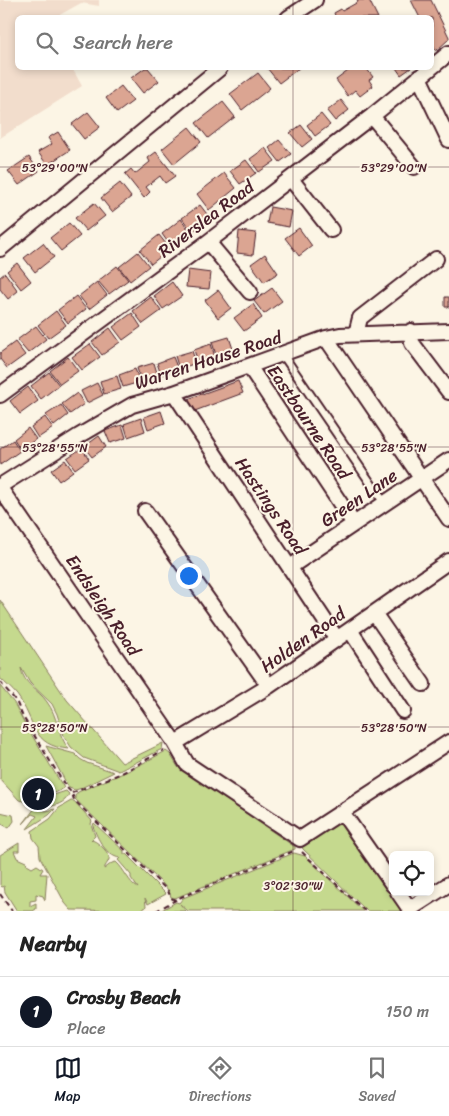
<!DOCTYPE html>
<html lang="en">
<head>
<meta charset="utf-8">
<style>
	body { margin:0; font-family:Sriracha,sans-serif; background:#f2f2f2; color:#222 }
	.controls { position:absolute; right:15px; bottom:15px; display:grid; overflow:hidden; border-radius:8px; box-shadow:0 2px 8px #0003 }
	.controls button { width:45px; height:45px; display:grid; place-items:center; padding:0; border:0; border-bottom:1px solid #e0e0e0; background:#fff; color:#222; font:25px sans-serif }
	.you { position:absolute; left:188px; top:575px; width:18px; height:18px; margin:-12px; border:4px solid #fff; border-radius:50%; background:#1a73e8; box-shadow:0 0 0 8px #1a73e833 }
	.badge { display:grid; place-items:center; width:32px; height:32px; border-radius:50%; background:#111827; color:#fff; font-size:16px; font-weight:700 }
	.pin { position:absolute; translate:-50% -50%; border:2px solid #fff; box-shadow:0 1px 5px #0006 }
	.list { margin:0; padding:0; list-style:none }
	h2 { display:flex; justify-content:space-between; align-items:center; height:65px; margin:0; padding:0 20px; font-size:21px }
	h2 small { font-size:16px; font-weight:400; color:#767676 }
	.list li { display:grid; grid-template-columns:32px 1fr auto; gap:15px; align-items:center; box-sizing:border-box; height:70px; padding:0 20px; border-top:1px solid #e0e0e0 }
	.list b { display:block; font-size:19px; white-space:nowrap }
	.list p { margin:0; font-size:16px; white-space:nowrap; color:#767676 }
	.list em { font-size:16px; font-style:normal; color:#767676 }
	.icon { flex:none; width:28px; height:28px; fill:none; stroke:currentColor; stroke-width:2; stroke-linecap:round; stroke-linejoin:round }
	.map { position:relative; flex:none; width:449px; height:911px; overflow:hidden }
	.search { position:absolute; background:#fff; box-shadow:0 2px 8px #0003; left:15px; right:15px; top:15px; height:55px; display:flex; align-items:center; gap:12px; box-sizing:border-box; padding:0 18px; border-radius:8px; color:#767676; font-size:19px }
	.sheet { height:135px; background:#fff }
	nav { display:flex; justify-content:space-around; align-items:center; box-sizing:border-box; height:70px; border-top:1px solid #e0e0e0; background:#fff; font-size:14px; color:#767676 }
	nav a { display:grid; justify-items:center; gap:2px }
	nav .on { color:#111827 }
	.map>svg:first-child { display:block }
	.built { fill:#f2ddcc }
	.green { fill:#c5d98e; stroke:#887c5c }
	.building { fill:#dba592; stroke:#4a1f2b }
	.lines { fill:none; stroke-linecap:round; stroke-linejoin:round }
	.service-casing { stroke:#4a1f2b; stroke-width:11 }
	.minor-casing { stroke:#4a1f2b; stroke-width:18 }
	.path { stroke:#4a1f2b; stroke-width:2; stroke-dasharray:5 4; stroke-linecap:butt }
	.service { stroke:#fcf5e5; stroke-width:7 }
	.minor { stroke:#fcf5e5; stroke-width:14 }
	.ticks { fill:none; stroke:#4a1f2b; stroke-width:1; stroke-opacity:0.45 }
	.labels { text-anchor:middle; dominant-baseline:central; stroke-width:4; stroke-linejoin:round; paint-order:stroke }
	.street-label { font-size:18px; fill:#4a1f2b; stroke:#fcf5e5 }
	.ticks-label { font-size:12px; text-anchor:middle; fill:#4a1f2b; stroke:#fcf5e5; stroke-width:4; stroke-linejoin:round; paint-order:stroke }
</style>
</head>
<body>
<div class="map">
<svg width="449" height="911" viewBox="0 0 449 911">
	<rect width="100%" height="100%" fill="#fcf5e5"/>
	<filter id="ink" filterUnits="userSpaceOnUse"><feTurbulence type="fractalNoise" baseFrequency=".02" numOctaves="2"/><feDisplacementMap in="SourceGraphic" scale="10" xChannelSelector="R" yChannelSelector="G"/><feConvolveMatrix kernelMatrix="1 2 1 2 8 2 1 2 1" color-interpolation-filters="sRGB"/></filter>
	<g filter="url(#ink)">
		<path class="built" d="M0,0H99V6L81,3L56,17L18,18V68H72L82,86L0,138Z"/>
		<path class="green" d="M0,600L67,700L122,763L163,743L162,749L119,771L84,758L71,747L64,736L57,714L52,704L30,683L21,668C23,684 39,690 47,702C58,716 57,735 69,749C31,746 36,721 17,695C12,689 6,684 0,678Z
			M0,686L14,703L25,724L64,788C54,795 41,796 31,803L19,800L0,779Z
			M46,746L75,754L80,759L87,763L114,772L79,789L75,790L69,788Z
			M166,751L170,754L178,767L295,847V849L175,898L171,897L169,891L163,884L75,799V796L78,792L128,771Z
			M66,791L69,794C65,804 55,805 46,808L37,805L39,801C47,797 57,794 66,791Z
			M71,801H74L92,821L91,824L95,836L91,840C96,840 108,851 109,857C110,861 105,865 104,869L112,863L116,862C125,870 128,882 138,888L131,878V875L118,860L120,858C106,856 97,838 93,826L94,823L124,851V854H126L166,894L148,904L145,898L146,906L142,911L71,910L65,903L40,857L39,846L33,838L32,831L50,819L59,808Z
			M35,808L46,811L55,809L49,815L27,829L37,816L32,814L23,824Z
			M0,812L13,815L14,821L9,828L0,823Z
			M342,820L406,911H367L303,849L302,847L306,844Z
			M19,843V851H14L17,858L26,862L27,865L32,868L37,865L43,869L40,874H47L45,900L43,896L36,894V900L30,901V906L36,903V909L33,911H17L5,892L4,886L2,887L0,885V855Z
			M294,853L305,856L363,911H188L180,904L186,911H160L176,902L179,903L183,898Z"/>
		<path class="building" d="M357,0H369L378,18H336L334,13L341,9L342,11L358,2Z
			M411,0H431L449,37V39L436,51L432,42V18H420Z
			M145,68H148L159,81L143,93L131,78Z
			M267,68H299L279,83Z
			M352,68H366L373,77L369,80L373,86L360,96L355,90L348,96L336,80Z
			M396,68H411L401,75Z
			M258,73L270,88L242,110L230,94Z
			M121,86L133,101L117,113L106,98Z
			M341,100L349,110L335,121L327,111Z
			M223,102L235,117L208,138L196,123Z
			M88,112L100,127L84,139L72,124Z
			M321,114L330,125L315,136L307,125Z
			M301,125L312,139L302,147L290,133Z
			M189,127L201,142L174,164L162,149Z
			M58,132L70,150L47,165L38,152L52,144L48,138Z
			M279,140L291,154L280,162L269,148Z
			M265,148L275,161L259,172L250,159Z
			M156,152L175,176L165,183L160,176L146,187L150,192L144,198L125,174L131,169L135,174L150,162L148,158Z
			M29,157L39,171L19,185L8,171Z
			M246,160L256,173L240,184L230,171Z
			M224,173L236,188L209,210L197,194Z
			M120,183L131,197L112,212L101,198Z
			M94,203L105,216L86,231L75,218Z
			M200,205L210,218L192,232L182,218Z
			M270,207L292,211L289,227L267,223Z
			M181,219L191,233L172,248L162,234Z
			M69,223L80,236L61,251L50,238Z
			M299,228L312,246L299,256L285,238Z
			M239,231L256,233L253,255L237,253Z
			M159,235L170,249L151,264L140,250Z
			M43,243L54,257L35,272L24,258Z
			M138,252L149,266L130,281L119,267Z
			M265,254L278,273L264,282L251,264Z
			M17,263L31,281L21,289L7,271Z
			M117,266L128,280L109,294L98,281Z
			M188,270L211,273L209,289L186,287Z
			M5,273L18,291L8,299L0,289V277Z
			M97,282L107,295L89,309L79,296Z
			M172,282L182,296L163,309L154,296Z
			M272,288L282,301L264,314L254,301Z
			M218,290L231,308L218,318L205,300Z
			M76,296L86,309L68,323L58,310Z
			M151,297L161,311L143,324L133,311Z
			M445,297H449V307H445Z
			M253,304L262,318L244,331L234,318Z
			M56,311L66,325L48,338L38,325Z
			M132,313L141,327L123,340L113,327Z
			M36,326L46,339L28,353L17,340Z
			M110,328L120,342L102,355L92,342Z
			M229,337L233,349L216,355L212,342Z
			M15,342L25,355L7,368L0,359V353Z
			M90,344L100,357L82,370L72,357Z
			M211,344L215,357L198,362L194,350Z
			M192,351L196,363L179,369L175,356Z
			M68,357L78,371L60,384L50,371Z
			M173,357L178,370L161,375L157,363Z
			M154,363L158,376L141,381L137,368Z
			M135,369L140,382L123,387L119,375Z
			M49,372L59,385L41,399L31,386Z
			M117,376L121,389L104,394L100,381Z
			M238,381L243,393L192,412L188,399Z
			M97,383L103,395L87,403L81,391Z
			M28,387L38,401L20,414L10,401Z
			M77,393L84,404L70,414L62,404Z
			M61,405L68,415L54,426L46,415Z
			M161,411L165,423L148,429L144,417Z
			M45,417L53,428L38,438L31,427Z
			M141,418L145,431L128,437L124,424Z
			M122,425L126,438L110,443L105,431Z
			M28,428L36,439L21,450L14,439Z
			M99,436L106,447L92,457L84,447Z
			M13,440L20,451L0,465V449Z
			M82,448L89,459L75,469L67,458Z
			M65,460L73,471L59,481L51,470Z"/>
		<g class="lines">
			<g class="service-casing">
				<path id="service" d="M283,355L385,504"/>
			</g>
			<g class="minor-casing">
				<path id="minor" d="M288,18L315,0
					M432,67L449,53
					M419,77L449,140
					M372,116L414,167
					M291,179L331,230
					M208,242L250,292
					M0,249L220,68
					M411,331L412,343L449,392
					M356,334L360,318L436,259
					M326,338L449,519
					M249,366L354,524
					M174,393L337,639
					M0,395L208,242L372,116L431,68
					M0,486L79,436L132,405L174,393L326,338L340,335L449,331
					M0,488L175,743L187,764L300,839L449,742
					M145,511L269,686
					M290,567L449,460
					M374,613L423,684
					M350,630L403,711
					M175,743L269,686L449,561
					M342,812L393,885
					M398,892L411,911
					M410,909L449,884"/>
			</g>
			<path class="path" d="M0,682L16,701L23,717L66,787L72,793L74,800L168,891L171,898L175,900
				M72,793L122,773L164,750
				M302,852L365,911
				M0,894L12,911
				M156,911L181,897L294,851"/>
			<use href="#service" class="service"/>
			<use href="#minor" class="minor"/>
		</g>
	</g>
	<path class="ticks" d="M293,0V18M293,68V911M0,167H449M0,447H449M0,727H449"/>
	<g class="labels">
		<g class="street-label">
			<text transform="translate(206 219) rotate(-37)">Riverslea Road</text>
			<text transform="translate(208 360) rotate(-18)">Warren House Road</text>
			<text transform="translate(309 422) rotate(56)">Eastbourne Road</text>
			<text transform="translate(359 498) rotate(-34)">Green Lane</text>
			<text transform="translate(271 506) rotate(56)">Hastings Road</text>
			<text transform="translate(103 605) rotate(56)">Endsleigh Road</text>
			<text transform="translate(303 640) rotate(-35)">Holden Road</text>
		</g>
	</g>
	<g class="ticks-label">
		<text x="55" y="172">53°29'00"N</text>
		<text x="394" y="172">53°29'00"N</text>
		<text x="55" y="452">53°28'55"N</text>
		<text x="394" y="452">53°28'55"N</text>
		<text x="55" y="732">53°28'50"N</text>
		<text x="394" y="732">53°28'50"N</text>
		<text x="293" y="890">3°02'30"W</text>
	</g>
</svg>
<div class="controls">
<button><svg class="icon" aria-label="locate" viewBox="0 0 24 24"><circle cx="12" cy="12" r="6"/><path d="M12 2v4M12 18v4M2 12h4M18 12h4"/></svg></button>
</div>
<div class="you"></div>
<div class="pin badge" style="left:38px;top:794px">1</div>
<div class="search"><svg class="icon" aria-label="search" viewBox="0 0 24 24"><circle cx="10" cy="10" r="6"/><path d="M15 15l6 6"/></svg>Search here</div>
</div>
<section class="sheet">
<h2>Nearby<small></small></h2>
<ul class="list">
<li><span class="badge">1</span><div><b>Crosby Beach</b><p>Place</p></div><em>150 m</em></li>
</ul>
</section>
<nav>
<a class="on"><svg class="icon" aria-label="map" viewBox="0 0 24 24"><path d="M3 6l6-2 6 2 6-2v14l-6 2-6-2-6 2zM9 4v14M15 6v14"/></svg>Map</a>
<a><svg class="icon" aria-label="directions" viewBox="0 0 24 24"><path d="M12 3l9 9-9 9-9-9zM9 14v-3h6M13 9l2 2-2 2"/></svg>Directions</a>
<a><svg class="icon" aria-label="saved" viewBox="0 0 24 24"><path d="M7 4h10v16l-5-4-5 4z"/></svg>Saved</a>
</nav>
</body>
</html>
